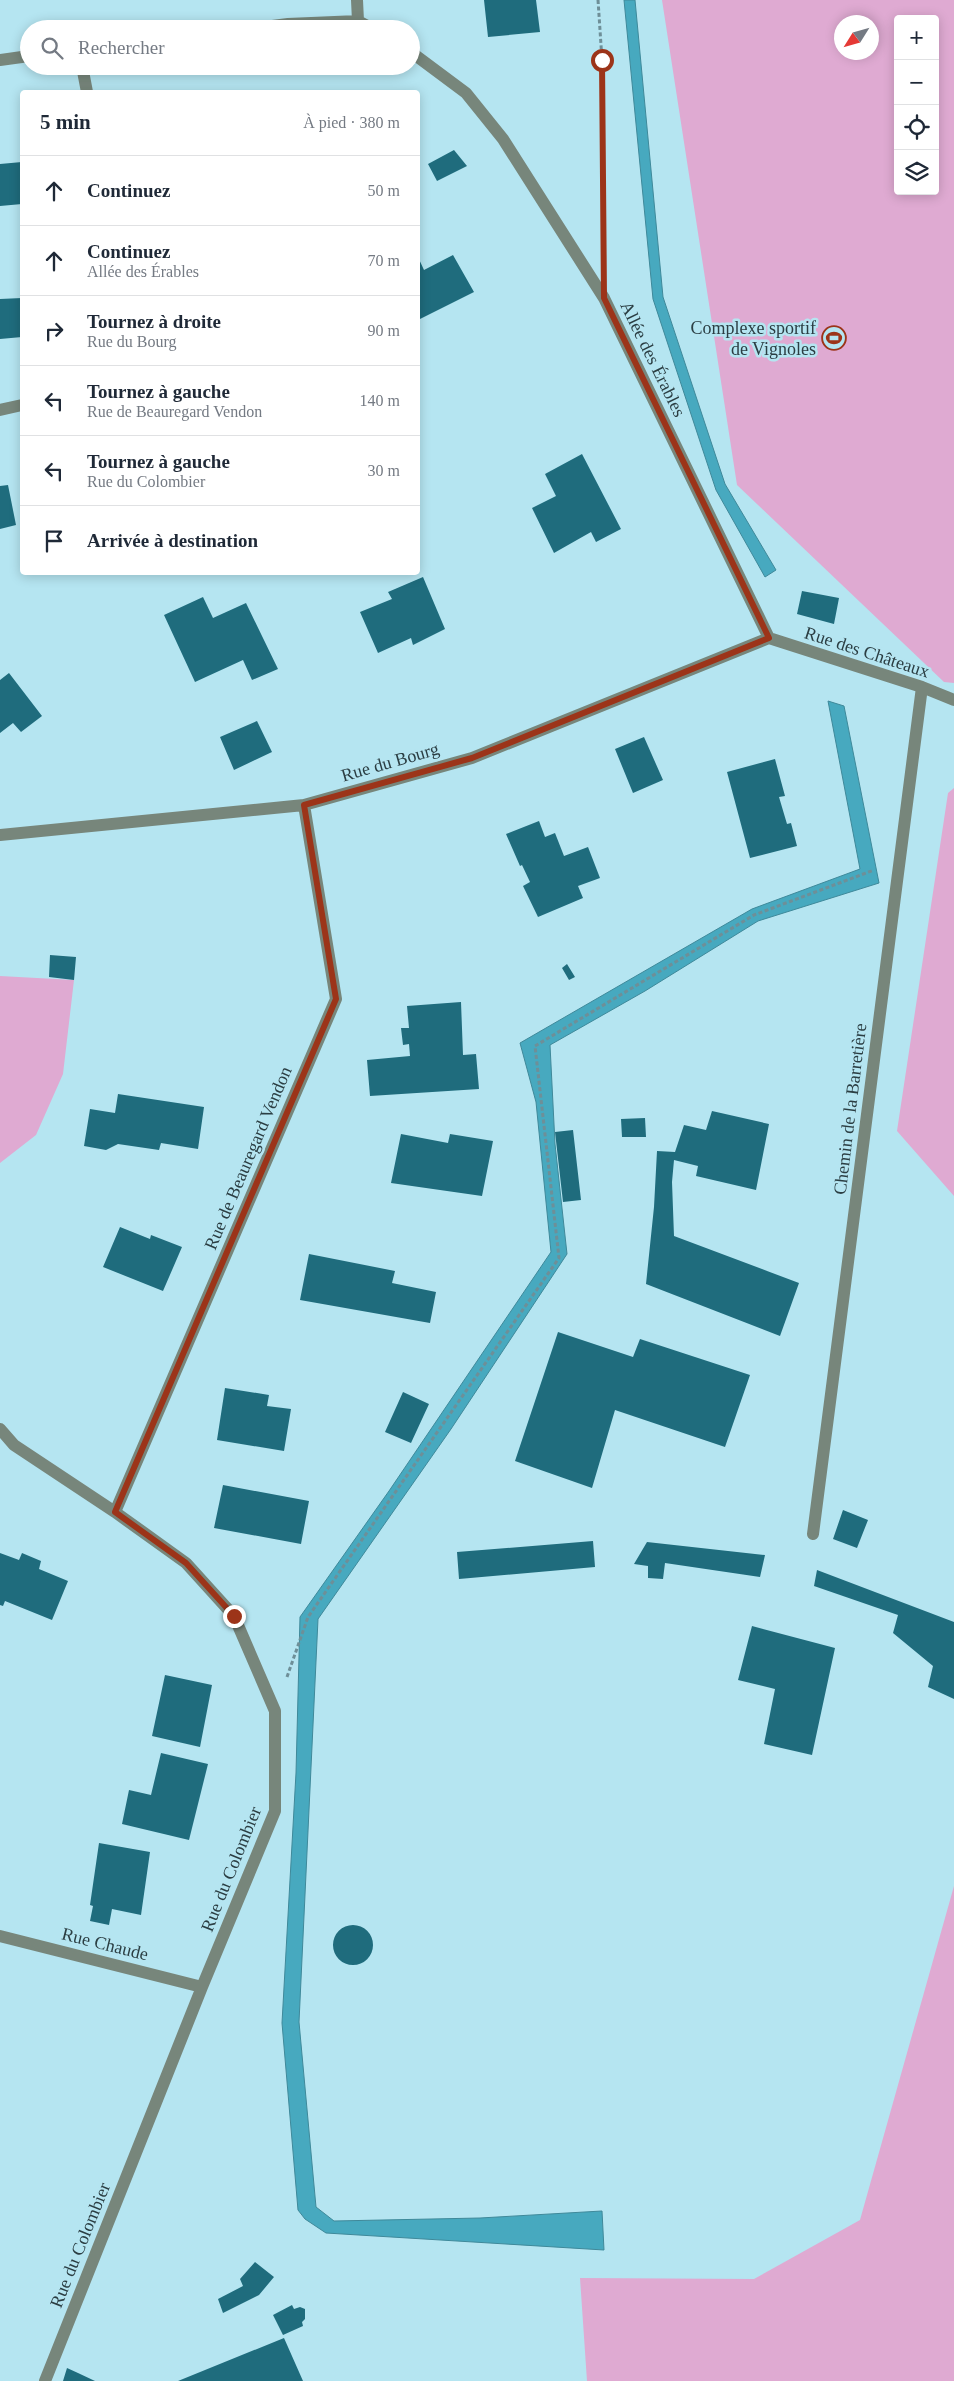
<!DOCTYPE html>
<html lang="fr">
<head>
<meta charset="utf-8">
<style>
	body { margin:0; font-family:"Times New Roman",serif; background:#f6f6f7; color:#1f2937 }
	.controls { position:absolute; right:15px; top:15px; display:grid; overflow:hidden; border-radius:5px; box-shadow:0 2px 12px #0003 }
	.controls button { width:45px; height:45px; display:grid; place-items:center; padding:0; border:0; border-bottom:1px solid #e0e1e3; background:#fff; color:#1f2937; font:25px sans-serif }
	.compass { position:absolute; left:834px; top:15px; width:45px; height:45px; border-radius:50%; background:#fff; box-shadow:0 2px 12px #0003; rotate:233deg }
	.stop { position:absolute; width:15px; height:15px; margin:-11px; border:4px solid #9c3419; border-radius:50%; background:#fff }
	.stop.end { background:#9c3419; border-color:#fff; box-shadow:0 1px 5px #0008 }
	.list { margin:0; padding:0; list-style:none }
	h2 { display:flex; justify-content:space-between; align-items:center; height:65px; margin:0; padding:0 20px; font-size:21px }
	h2 small { font-size:16px; font-weight:400; color:#747a83 }
	.list li { display:grid; grid-template-columns:32px 1fr auto; gap:15px; align-items:center; box-sizing:border-box; height:70px; padding:0 20px; border-top:1px solid #e0e1e3 }
	.list b { display:block; font-size:19px; white-space:nowrap }
	.list p { margin:0; font-size:16px; white-space:nowrap; color:#747a83 }
	.list em { font-size:16px; font-style:normal; color:#747a83 }
	.icon { flex:none; width:28px; height:28px; fill:none; stroke:currentColor; stroke-width:2; stroke-linecap:round; stroke-linejoin:round }
	.map { position:relative; flex:none; width:954px; height:2381px; overflow:hidden }
	.search { position:absolute; background:#fff; box-shadow:0 2px 12px #0003; left:20px; top:20px; width:400px; height:55px; display:flex; align-items:center; gap:12px; box-sizing:border-box; padding:0 18px; border-radius:28px; color:#747a83; font-size:19px }
	.panel { position:absolute; background:#fff; box-shadow:0 2px 12px #0003; left:20px; top:90px; width:400px; height:485px; border-radius:5px }
	.map>svg:first-child { display:block }
	.green { fill:#dfaad2; fill-rule:evenodd }
	.water { fill:#47a9bf; stroke:#3f899a }
	.building { fill:#1f6c7d }
	.lines { fill:none; stroke-linecap:round; stroke-linejoin:round }
	.path { stroke:#6e8f98; stroke-width:3; stroke-dasharray:4 2.5; stroke-linecap:butt }
	.minor { stroke:#77867b; stroke-width:12 }
	.route { stroke:#9c3419; stroke-width:6 }
	.labels { text-anchor:middle; dominant-baseline:central; stroke-width:5; stroke-linejoin:round; paint-order:stroke }
	.poi-label { font-size:18px; fill:#2b3e43; stroke:#b5e5f1; text-anchor:end }
	.street-label { font-size:18px; fill:#2b3e43; stroke:#b5e5f1 }
</style>
</head>
<body>
<div class="map">
<svg width="954" height="2381" viewBox="0 0 954 2381">
	<rect width="100%" height="100%" fill="#b5e5f1"/>
	<path class="green" d="M662,0H954V683L944,682L737,485ZM898,19H935V191H898ZM872,22V52H842V22Z
		M954,788V1196L897,1131L948,793Z
		M0,976L74,980L63,1074L36,1135L0,1163Z
		M954,1886V2381H587L580,2278L754,2279L860,2220Z"/>
	<path class="water" d="M624,0H635L663,297L725,484L776,570L765,577L716,490L653,299Z
		M828,701L844,706L879,883L758,921L645,991L550,1045L555,1144L567,1254L451,1429L318,1619L299,2022L316,2207L334,2221L480,2218L602,2211L604,2250L326,2233L305,2219L298,2210L282,2023L296,1773L300,1617L389,1491L551,1252L536,1102L520,1043L752,909L860,869Z"/>
	<path class="building" d="M484,0H536L540,32L488,37Z
		M454,150L467,166L437,181L428,164Z
		M22,162V204L0,206V164Z
		M453,255L474,292L418,320V257L424,270Z
		M22,298V337L0,339V299Z
		M582,454L621,529L596,542L591,532L554,553L532,508L556,496L545,474Z
		M8,485L16,525L0,529V486Z
		M423,577L445,629L413,645L411,638L378,653L360,612L392,599L388,592Z
		M802,591L839,598L834,624L797,614Z
		M203,597L213,618L246,603L278,669L252,680L243,660L195,682L164,615Z
		M9,673L42,716L21,732L13,723L0,733V680Z
		M257,721L272,752L234,770L220,737Z
		M644,737L663,780L633,793L615,749Z
		M775,759L785,796L779,797L787,824L791,823L797,846L750,858L727,772Z
		M539,821L545,837L555,833L564,856L588,847L600,878L578,886L583,898L538,917L523,886L530,882L522,865L520,866L506,834Z
		M50,955L76,957L74,980L49,977Z
		M567,964L575,977L569,980L562,968Z
		M461,1002L463,1055L476,1054L479,1089L370,1096L367,1060L410,1056L409,1044L403,1045L401,1028H409L407,1006Z
		M118,1094L204,1107L198,1149L161,1143L159,1150L118,1144L106,1150L84,1146L90,1109L115,1113Z
		M712,1111L769,1124L756,1190L696,1176L698,1166L674,1160L672,1182L674,1236L799,1283L780,1336L646,1284L654,1207L657,1151L675,1152L684,1125L706,1130Z
		M645,1118L646,1137H622L621,1119Z
		M573,1130L581,1200L563,1202L555,1132Z
		M401,1134L448,1143L450,1134L493,1141L482,1196L391,1183Z
		M120,1227L150,1239L151,1235L182,1247L163,1291L103,1267Z
		M309,1254L395,1271L392,1283L436,1292L430,1323L300,1300Z
		M558,1332L633,1357L640,1339L750,1375L725,1447L615,1410L592,1488L515,1461Z
		M225,1388L269,1395L267,1406L291,1409L284,1451L217,1440Z
		M403,1392L429,1404L411,1443L385,1432Z
		M223,1485L309,1501L301,1544L214,1528Z
		M843,1510L868,1520L857,1548L833,1539Z
		M593,1541L595,1567L459,1579L457,1552Z
		M647,1542L765,1555L760,1577L665,1563L663,1579L648,1578V1566L634,1564Z
		M0,1553L19,1560L22,1553L41,1561L39,1569L68,1581L52,1620L5,1601L3,1606L0,1605Z
		M817,1570L954,1622V1699L928,1687L933,1666L893,1633L898,1615L814,1586Z
		M752,1626L835,1648L812,1755L764,1744L775,1689L738,1680Z
		M165,1675L212,1685L200,1747L152,1736Z
		M161,1753L208,1764L189,1840L122,1824L129,1790L151,1795Z
		M99,1843L150,1852L141,1915L112,1909L109,1925L90,1921L93,1906L90,1905Z
		M333 1945a20 20 0 1 1 40 0a20 20 0 1 1-40 0Z
		M255,2262L274,2277L259,2295L223,2313L218,2299L243,2286L240,2279Z
		M292,2305L294,2309L300,2307L305,2309V2319L302,2322L303,2326L283,2335L273,2315Z
		M284,2338L303,2381H178Z
		M67,2368L78,2373L95,2381H63Z"/>
	<g class="lines">
		<path class="path" d="M598,0L602,60L604,250
			M287,1677L308,1617L559,1258L535,1046L754,915L874,870"/>
		<path class="minor" d="M357,0L358,21
			M248,29L288,24L358,21L373,29
			M411,52L466,93L503,139L604,298L769,638
			M0,60L29,56
			M82,66L87,92
			M0,410L22,405
			M769,638L922,687L954,700
			M0,835L304,805L472,758L769,638
			M0,1429L14,1445L115,1512L186,1563L234,1616L275,1711V1811L202,1987L45,2381
			M115,1512L336,999L304,805
			M813,1534L922,687
			M0,1936L202,1987"/>
	</g>
	<g class="lines">
		<path class="route" d="M234,1616L186,1563L115,1512L336,999L304,805L472,758L769,638L604,298L602,60"/>
	</g>
	<defs>
		<g id="stadium-ring" transform="scale(1.25)"><circle r="9.5" fill="#b5e5f1" stroke="#9c3419" stroke-width="1.5"/><path d="M0-5a6.5 5 0 1 0 0 10a6.5 5 0 1 0 0-10ZM-3.5-1.8h7v3.6h-7Z" fill="#9c3419"/></g>
	</defs>
	<g fill-rule="evenodd">
		<use href="#stadium-ring" x="834" y="338"/>
	</g>
	<g class="labels">
		<g class="poi-label">
			<text x="816" y="328">Complexe sportif<tspan x="816" dy="21">de Vignoles</tspan></text>
		</g>
		<g class="street-label">
			<text transform="translate(653 359) rotate(64)">Allée des Érables</text>
			<text transform="translate(867 652) rotate(18)">Rue des Châteaux</text>
			<text transform="translate(390 762) rotate(-16)">Rue du Bourg</text>
			<text transform="translate(850 1109) rotate(-83)">Chemin de la Barretière</text>
			<text transform="translate(248 1158) rotate(-67)">Rue de Beauregard Vendon</text>
			<text transform="translate(231 1869) rotate(-68)">Rue du Colombier</text>
			<text transform="translate(105 1944) rotate(14)">Rue Chaude</text>
			<text transform="translate(80 2245) rotate(-68)">Rue du Colombier</text>
		</g>
	</g>
</svg>
<div class="controls">
<button>+</button>
<button>−</button>
<button><svg class="icon" aria-label="locate" viewBox="0 0 24 24"><circle cx="12" cy="12" r="6"/><path d="M12 2v4M12 18v4M2 12h4M18 12h4"/></svg></button>
<button><svg class="icon" aria-label="layers" viewBox="0 0 24 24"><path d="M12 4l9 5-9 5-9-5zM3 14l9 5 9-5"/></svg></button>
</div>
<svg class="compass" viewBox="-18 -18 36 36"><path d="M0-13l5 13h-10z" fill="#e53935"/><path d="M0 13l5-13h-10z" fill="#747a83"/></svg>
<div class="stop" style="left:602px;top:60px"></div>
<div class="stop end" style="left:234px;top:1616px"></div>
<div class="search"><svg class="icon" aria-label="search" viewBox="0 0 24 24"><circle cx="10" cy="10" r="6"/><path d="M15 15l6 6"/></svg>Rechercher</div>
<section class="panel">
<h2>5 min<small>À pied · 380 m</small></h2>
<ul class="list">
<li><svg class="icon" aria-label="ahead" viewBox="0 0 24 24"><path d="M12 20V5M6 11l6-6 6 6"/></svg><div><b>Continuez</b></div><em>50 m</em></li>
<li><svg class="icon" aria-label="ahead" viewBox="0 0 24 24"><path d="M12 20V5M6 11l6-6 6 6"/></svg><div><b>Continuez</b><p>Allée des Érables</p></div><em>70 m</em></li>
<li><svg class="icon" aria-label="right" viewBox="0 0 24 24"><path d="M7 20v-9h11M14 6l5 5-5 5"/></svg><div><b>Tournez à droite</b><p>Rue du Bourg</p></div><em>90 m</em></li>
<li><svg class="icon" aria-label="left" viewBox="0 0 24 24"><path d="M17 20v-9H6M10 6l-5 5 5 5"/></svg><div><b>Tournez à gauche</b><p>Rue de Beauregard Vendon</p></div><em>140 m</em></li>
<li><svg class="icon" aria-label="left" viewBox="0 0 24 24"><path d="M17 20v-9H6M10 6l-5 5 5 5"/></svg><div><b>Tournez à gauche</b><p>Rue du Colombier</p></div><em>30 m</em></li>
<li><svg class="icon" aria-label="arrive" viewBox="0 0 24 24"><path d="M6 21V4h12l-3 4 3 4H6"/></svg><div><b>Arrivée à destination</b></div></li>
</ul>
</section>
</div>
</body>
</html>
